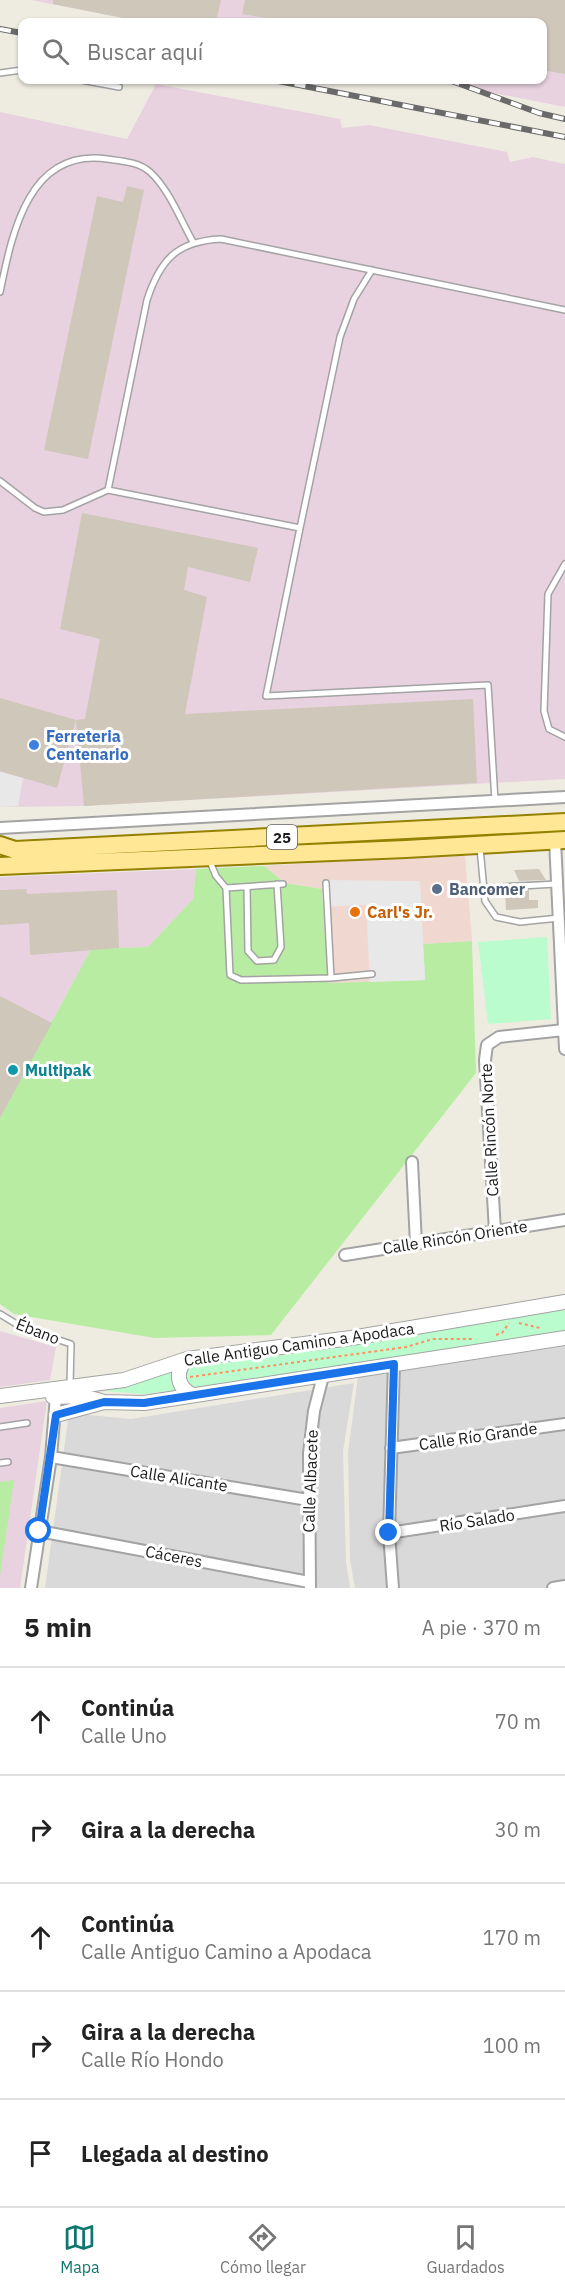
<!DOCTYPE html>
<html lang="es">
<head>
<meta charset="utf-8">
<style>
	body { margin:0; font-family:"IBM Plex Sans",sans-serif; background:#f2f2f2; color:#222 }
	.stop { position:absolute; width:18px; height:18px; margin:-14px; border:4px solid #1a73e8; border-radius:50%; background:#fff }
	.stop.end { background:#1a73e8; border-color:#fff; box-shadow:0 2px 6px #0008 }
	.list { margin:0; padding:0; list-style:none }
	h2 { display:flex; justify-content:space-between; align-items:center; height:78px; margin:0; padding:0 24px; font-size:26px }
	h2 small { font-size:20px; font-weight:400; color:#767676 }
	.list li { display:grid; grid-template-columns:39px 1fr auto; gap:18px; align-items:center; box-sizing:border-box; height:108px; padding:0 24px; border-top:2px solid #e0e0e0 }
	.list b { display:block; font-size:22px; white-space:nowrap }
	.list p { margin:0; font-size:20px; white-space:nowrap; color:#767676 }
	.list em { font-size:20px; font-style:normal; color:#767676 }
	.icon { flex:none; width:33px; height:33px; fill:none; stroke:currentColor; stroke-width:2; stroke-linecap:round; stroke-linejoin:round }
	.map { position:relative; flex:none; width:565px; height:1588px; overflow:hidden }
	.search { position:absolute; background:#fff; box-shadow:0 2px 4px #0004; left:18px; right:18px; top:18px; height:66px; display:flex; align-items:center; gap:15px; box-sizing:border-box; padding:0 21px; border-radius:12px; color:#767676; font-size:22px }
	.sheet { height:618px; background:#fff }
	nav { display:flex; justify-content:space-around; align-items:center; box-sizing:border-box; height:84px; border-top:2px solid #e0e0e0; background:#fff; font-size:16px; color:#767676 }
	nav a { display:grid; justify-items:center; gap:3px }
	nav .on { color:#0f766e }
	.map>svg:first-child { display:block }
	.residential { fill:#dad9d9 }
	.commercial { fill:#f0d7cf }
	.industrial { fill:#e8d2df }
	.grass { fill:#b8eca3 }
	.park { fill:#bafccd }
	.parking { fill:#e8e8e8 }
	.building { fill:#cec7ba }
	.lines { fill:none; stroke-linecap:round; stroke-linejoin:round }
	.service-casing { stroke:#a3a3a3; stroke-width:8 }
	.minor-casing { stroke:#a3a3a3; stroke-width:14 }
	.tertiary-casing { stroke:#a3a3a3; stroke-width:16 }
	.primary-casing { stroke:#948100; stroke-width:20 }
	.path { stroke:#ff9161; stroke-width:2; stroke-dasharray:3 3; stroke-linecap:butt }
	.service { stroke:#fff; stroke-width:5 }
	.minor { stroke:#fff; stroke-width:10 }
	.tertiary { stroke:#fff; stroke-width:14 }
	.primary { stroke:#ffe795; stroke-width:16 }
	.rail-casing { stroke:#6a6a6a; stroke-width:6 }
	.rail { stroke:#fff; stroke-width:4; stroke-dasharray:11; stroke-linecap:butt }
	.route { stroke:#1a73e8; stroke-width:8 }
	.shop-dot { fill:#3f7fe0; stroke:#fff; stroke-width:2 }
	.service-dot { fill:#5c6f8a; stroke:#fff; stroke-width:2 }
	.food-dot { fill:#e8710a; stroke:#fff; stroke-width:2 }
	.culture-dot { fill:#0f9aa8; stroke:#fff; stroke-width:2 }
	.labels { text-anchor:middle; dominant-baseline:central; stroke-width:6; stroke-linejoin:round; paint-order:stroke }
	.shield { fill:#fff; stroke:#606060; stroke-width:1.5 }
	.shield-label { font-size:15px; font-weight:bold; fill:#1c1c1c }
	.shop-label { font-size:16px; font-weight:bold; fill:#366cbe; stroke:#fff; text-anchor:start }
	.service-label { font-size:16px; font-weight:bold; fill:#4e5e75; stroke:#fff; text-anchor:start }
	.food-label { font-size:16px; font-weight:bold; fill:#c56008; stroke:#fff; text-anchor:start }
	.culture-label { font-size:16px; font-weight:bold; fill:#0d838f; stroke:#fff; text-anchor:start }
	.street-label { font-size:16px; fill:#1c1c1c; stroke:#fff }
</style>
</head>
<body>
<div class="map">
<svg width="565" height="1588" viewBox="0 0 565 1588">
	<rect width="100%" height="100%" fill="#eeece1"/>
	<path class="residential" d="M565,1346V1588H355L350,1560L348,1452L358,1377Z
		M354,1383L343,1451L346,1561L350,1588H45L69,1413L131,1419Z"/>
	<path class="commercial" d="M465,854L472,941L423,944L425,980L328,983L322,889L285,883L264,866Z"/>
	<path class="industrial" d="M31,0H565V107L427,80H542V22H143Z
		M156,84L340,119L342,128L369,125L507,152L510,162L533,157L565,164V779L84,806L0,807V112L127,139Z
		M196,869L193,899L148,947L91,949L0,1118V877Z
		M0,1331L56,1347L50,1380L0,1387Z
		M47,1401L20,1588H0V1408Z"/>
	<path class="grass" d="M264,866L285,883L322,889L328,983L425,980L423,944L472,941L476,1073L271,1335L154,1338L14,1314L0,1304V1118L91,949L148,947L193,899L196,869Z
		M14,1480L0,1576V1482Z"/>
	<path class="park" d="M547,937L551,1019L488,1024L478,942Z
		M565,1310V1333L171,1391L143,1394L105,1391L127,1386L174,1367Z"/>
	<path class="parking" d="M0,772L23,778L18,806L0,807Z
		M322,880L420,881L425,980L370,982L366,905L323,907Z"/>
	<path class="building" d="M53,0H221L216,22H143L53,4Z
		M245,0H565V74L543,70V22H291L242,14Z
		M127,186L144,190L88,459L44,450L97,196L123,202Z
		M82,513L258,548L250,582L188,567L184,590L207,597L185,714L473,699L477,783L84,806L76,720L85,719L100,639L60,629Z
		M0,698L76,720L57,788L0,771Z
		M539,869L546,880L519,881L514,870Z
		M26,889L27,894L117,890L119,948L30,955L29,923L0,925V890Z
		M529,890V900H538V908L506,910L505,892Z
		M0,996L52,1023L0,1118Z"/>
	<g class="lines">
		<g class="service-casing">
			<path id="service" d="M0,73L22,70
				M81,80L119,87
				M0,292C12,234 28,148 107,159C122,161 139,162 150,172C169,189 181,221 193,242
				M0,481L35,508L44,512L63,510L108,490L300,528L266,696L488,685L495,801
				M108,490L147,300C160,260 177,241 221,239L565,310
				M300,528L340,337L354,299L372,270
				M565,564L548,594L544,711L549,729L565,737
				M480,848L485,901L496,917L520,922L559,918
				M209,859L216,876L226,888L230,975L241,980L331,978
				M326,883L331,978L372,974
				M247,887L248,951L257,961L274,960L281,947L277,884
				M226,888L283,884
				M483,888L556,884
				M0,1314L23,1328L71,1344L70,1385
				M0,1427L27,1423
				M0,1463L8,1462"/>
		</g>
		<g class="minor-casing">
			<path id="minor" d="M0,828L565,797
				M555,840L565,1049
				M412,1162L416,1244
				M495,1231L485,1060L487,1045L499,1037L564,1030
				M345,1255L565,1220
				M391,1448L565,1424
				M51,1457L308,1500
				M39,1531L309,1582
				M389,1533L565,1506
				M310,1587L309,1453L314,1411L323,1376
				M31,1588L51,1457L56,1396
				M393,1588L389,1533L394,1364
				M553,1588L565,1586"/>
		</g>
		<g class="tertiary-casing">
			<path id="tertiary" d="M187,1359C174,1371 177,1388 193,1395
				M0,1396L124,1380L187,1359L351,1338L565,1302
				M53,1397L83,1396L104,1402L144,1403L565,1338
				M56,1415L104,1402"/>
		</g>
		<g class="primary-casing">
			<path id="primary" d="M0,845L15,850L565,822
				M0,866L406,849L565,840"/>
		</g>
		<path class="path" d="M519,1323L540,1328
			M496,1335L502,1333L509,1323
			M190,1377L406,1347L433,1339H472"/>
		<use href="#service" class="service"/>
		<use href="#minor" class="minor"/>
		<use href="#tertiary" class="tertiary"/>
		<use href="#primary" class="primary"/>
		<g class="rail-casing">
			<path id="rail" d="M0,29L22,33
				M273,80L565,137
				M449,80L539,113L565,119"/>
		</g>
		<use href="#rail" class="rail"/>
	</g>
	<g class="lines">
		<path class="route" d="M39,1531L56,1415L104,1402L144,1403L394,1364L389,1533"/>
	</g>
	<circle class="shop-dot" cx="34" cy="745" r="6"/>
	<circle class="service-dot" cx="437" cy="889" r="6"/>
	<circle class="food-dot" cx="355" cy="912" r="6"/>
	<circle class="culture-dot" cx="13" cy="1070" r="6"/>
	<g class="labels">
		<rect class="shield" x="267" y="825" width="30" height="24" rx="4.5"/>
		<g class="shield-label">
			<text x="282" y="837">25</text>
		</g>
		<g class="shop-label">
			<text x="46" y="736">Ferreteria<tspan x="46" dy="18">Centenario</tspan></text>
		</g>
		<g class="service-label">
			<text x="449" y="889">Bancomer</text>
		</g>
		<g class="food-label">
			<text x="367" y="912">Carl's Jr.</text>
		</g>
		<g class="culture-label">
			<text x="25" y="1070">Multipak</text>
		</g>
		<g class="street-label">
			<text transform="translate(489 1130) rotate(-93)">Calle Rincón Norte</text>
			<text transform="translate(455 1237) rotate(-9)">Calle Rincón Oriente</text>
			<text transform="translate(38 1331) rotate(21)">Ébano</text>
			<text transform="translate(299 1344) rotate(-8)">Calle Antiguo Camino a Apodaca</text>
			<text transform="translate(478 1436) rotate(-8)">Calle Río Grande</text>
			<text transform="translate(179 1478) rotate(9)">Calle Alicante</text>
			<text transform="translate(310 1481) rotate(-88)">Calle Albacete</text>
			<text transform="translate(477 1520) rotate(-9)">Río Salado</text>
			<text transform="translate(174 1556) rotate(11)">Cáceres</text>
		</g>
	</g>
</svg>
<div class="stop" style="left:39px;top:1531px"></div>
<div class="stop end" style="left:389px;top:1533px"></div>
<div class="search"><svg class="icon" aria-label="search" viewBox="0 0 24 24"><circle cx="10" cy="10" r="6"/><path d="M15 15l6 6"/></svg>Buscar aquí</div>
</div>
<section class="sheet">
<h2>5 min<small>A pie · 370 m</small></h2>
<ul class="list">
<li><svg class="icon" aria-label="ahead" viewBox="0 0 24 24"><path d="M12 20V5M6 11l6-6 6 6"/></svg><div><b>Continúa</b><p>Calle Uno</p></div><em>70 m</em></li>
<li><svg class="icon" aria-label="right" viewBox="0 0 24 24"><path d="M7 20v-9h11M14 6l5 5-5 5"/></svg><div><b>Gira a la derecha</b></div><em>30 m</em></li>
<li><svg class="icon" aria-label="ahead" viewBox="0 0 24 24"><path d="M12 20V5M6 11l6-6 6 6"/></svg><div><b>Continúa</b><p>Calle Antiguo Camino a Apodaca</p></div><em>170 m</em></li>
<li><svg class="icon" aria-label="right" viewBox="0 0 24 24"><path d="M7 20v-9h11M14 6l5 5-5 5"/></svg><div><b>Gira a la derecha</b><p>Calle Río Hondo</p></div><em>100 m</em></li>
<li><svg class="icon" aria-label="arrive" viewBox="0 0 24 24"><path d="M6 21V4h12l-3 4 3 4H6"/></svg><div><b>Llegada al destino</b></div></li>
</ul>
</section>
<nav>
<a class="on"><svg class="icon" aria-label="map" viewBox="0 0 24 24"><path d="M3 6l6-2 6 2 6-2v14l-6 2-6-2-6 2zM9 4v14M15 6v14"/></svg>Mapa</a>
<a><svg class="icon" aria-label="directions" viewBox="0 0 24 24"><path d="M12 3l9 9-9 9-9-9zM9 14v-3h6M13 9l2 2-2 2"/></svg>Cómo llegar</a>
<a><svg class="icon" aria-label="saved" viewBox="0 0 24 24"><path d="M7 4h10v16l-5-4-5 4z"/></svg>Guardados</a>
</nav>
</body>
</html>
